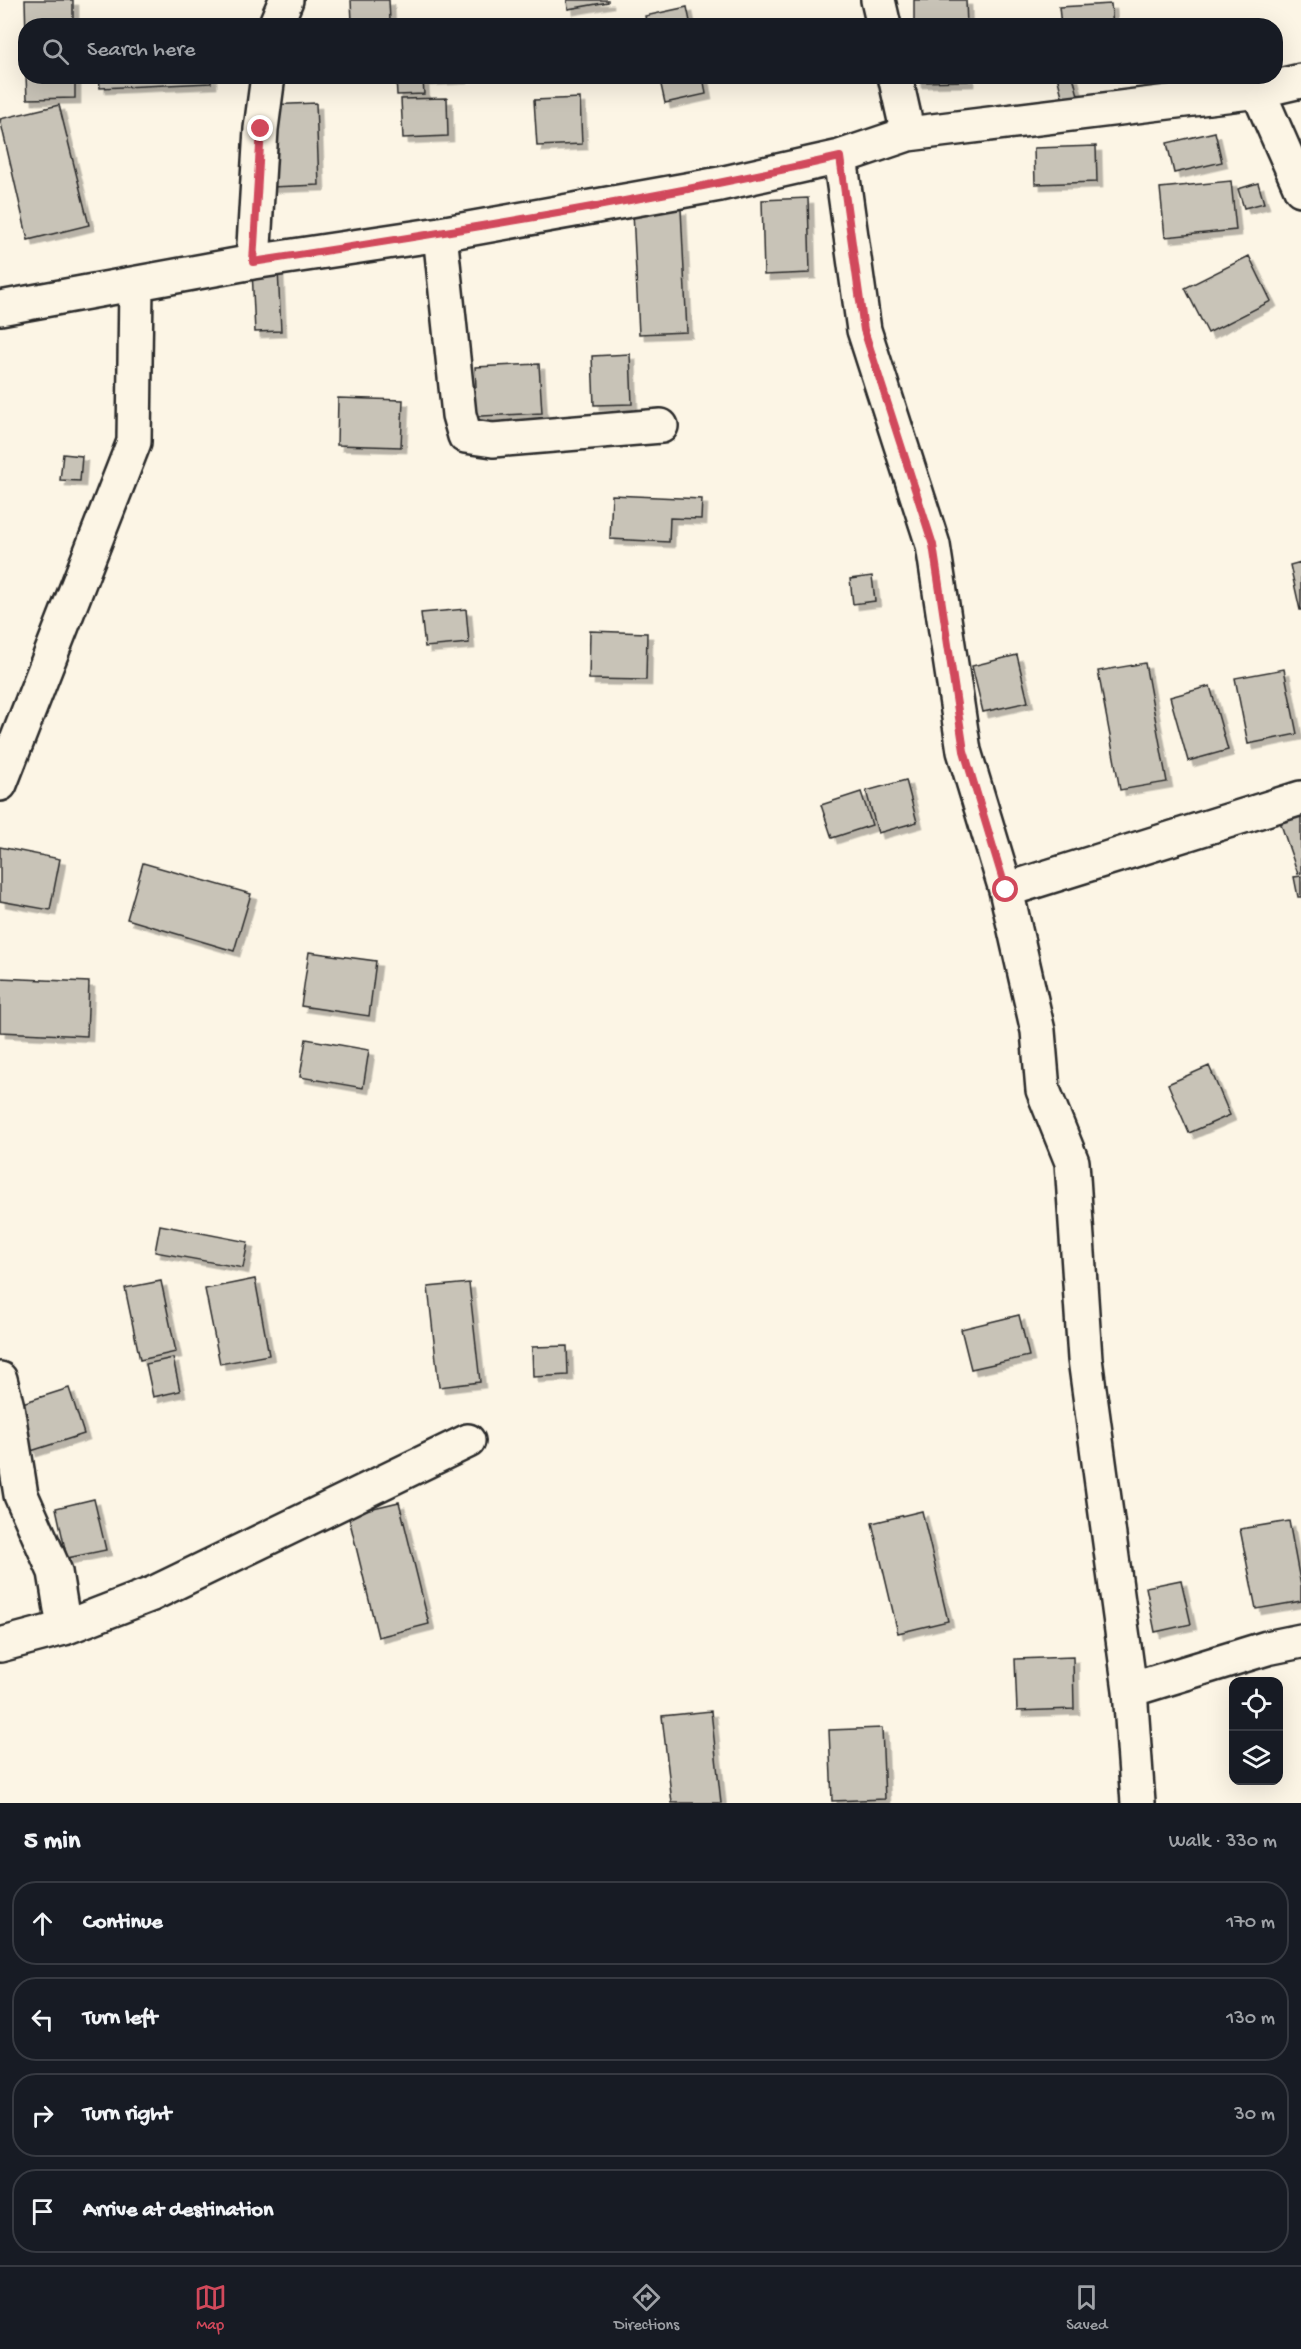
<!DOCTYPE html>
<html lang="en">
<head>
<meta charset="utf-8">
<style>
	body { margin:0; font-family:"Gochi Hand",sans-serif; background:#242831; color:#f1f3f6 }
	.controls { position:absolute; right:18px; bottom:18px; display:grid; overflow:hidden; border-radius:12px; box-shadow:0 6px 24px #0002 }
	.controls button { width:54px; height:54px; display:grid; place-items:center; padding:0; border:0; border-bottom:2px solid #363941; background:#171b24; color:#f1f3f6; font:30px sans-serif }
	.stop { position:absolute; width:18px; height:18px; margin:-14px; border:4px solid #d1495b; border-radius:50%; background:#fff }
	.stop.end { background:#d1495b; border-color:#fff; box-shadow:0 2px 6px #0008 }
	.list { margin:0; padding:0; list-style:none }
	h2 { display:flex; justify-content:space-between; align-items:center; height:78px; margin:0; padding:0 24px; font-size:26px }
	h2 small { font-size:20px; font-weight:400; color:#9ea1a6 }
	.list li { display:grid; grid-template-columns:39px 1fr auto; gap:18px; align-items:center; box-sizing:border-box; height:84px; margin:0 12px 12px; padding:0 12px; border:2px solid #363941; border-radius:24px }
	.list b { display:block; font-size:22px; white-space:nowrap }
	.list em { font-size:20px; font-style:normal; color:#9ea1a6 }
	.icon { flex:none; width:33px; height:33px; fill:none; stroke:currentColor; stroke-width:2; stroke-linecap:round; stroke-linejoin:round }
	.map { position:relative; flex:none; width:1301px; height:1803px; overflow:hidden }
	.search { position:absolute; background:#171b24; box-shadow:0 6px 24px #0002; left:18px; right:18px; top:18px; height:66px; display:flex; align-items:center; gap:15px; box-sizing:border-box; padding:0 21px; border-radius:24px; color:#9ea1a6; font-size:22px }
	.sheet { height:462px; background:#171b24 }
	nav { display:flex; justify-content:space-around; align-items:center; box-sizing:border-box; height:84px; border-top:2px solid #363941; background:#171b24; font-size:16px; color:#9ea1a6 }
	nav a { display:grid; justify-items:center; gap:3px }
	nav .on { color:#d1495b }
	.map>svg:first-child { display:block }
	.building { fill:#c8c3b7; stroke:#2b2b2b; stroke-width:1.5; filter:url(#shadow) }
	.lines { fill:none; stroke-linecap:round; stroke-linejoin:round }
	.minor-casing { stroke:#2b2b2b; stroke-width:38 }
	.minor { stroke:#fcf5e5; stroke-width:33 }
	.route { stroke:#d1495b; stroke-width:8 }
</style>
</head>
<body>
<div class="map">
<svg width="1301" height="1803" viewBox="0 0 1301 1803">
	<defs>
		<filter id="shadow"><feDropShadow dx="5.5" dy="5.5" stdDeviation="0" flood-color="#0004"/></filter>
	</defs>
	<rect width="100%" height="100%" fill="#fcf5e5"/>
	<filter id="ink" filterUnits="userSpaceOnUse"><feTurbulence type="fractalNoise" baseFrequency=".0167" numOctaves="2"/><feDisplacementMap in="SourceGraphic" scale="12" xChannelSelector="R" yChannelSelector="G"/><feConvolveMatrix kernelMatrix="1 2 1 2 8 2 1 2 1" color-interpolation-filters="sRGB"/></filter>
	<g filter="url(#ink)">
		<path class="building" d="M25,0H73V26H26V37Z
			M351,0H389L390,21L352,22Z
			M567,0H608V2L568,9Z
			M914,0H966L967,26H914Z
			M1111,4L1113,26H1061L1059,7Z
			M687,7L691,26H647L645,16Z
			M26,76H75V98L27,99Z
			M99,76H211V83L100,88Z
			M396,76H461V78L423,80L424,94L397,95Z
			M659,76H703L706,94L665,103Z
			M916,76H968V81L916,82Z
			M1057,76H1073L1080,103L1065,108Z
			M447,98L448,136L403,138L401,99Z
			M580,98L582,144L537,146L534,100Z
			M316,103L319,185L271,187L267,105Z
			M59,105L89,225L28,240L0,119Z
			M1215,132L1222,162L1174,173L1167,143Z
			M1096,146L1097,182L1035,184L1034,148Z
			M1231,181L1236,230L1165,237L1160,188Z
			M1258,183L1264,203L1244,208L1238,189Z
			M808,198L810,273L764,275L762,200Z
			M681,209L687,332L639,334L633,212Z
			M1249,256L1271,301L1208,333L1185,288Z
			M278,269L281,331L255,332L252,270Z
			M630,354L632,404L594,405L592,356Z
			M539,364L542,413L462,417L461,387H476L475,367Z
			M338,398L403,400L401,447L337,445Z
			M63,454L82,456L80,481L60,480Z
			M612,495L702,499L701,519L670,518L669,542L610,539Z
			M1301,562V610H1300L1290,565Z
			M872,576L875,601L853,604L850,579Z
			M466,609L469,643L425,647L421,613Z
			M590,631L647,633L646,680L589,679Z
			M1017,655L1028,702L983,712L972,666Z
			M1145,663L1167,782L1120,790L1098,671Z
			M1284,669L1297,734L1248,744L1235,678Z
			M1210,686L1228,750L1188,761L1170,697Z
			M906,780L917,822L878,833L866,791Z
			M861,792L872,825L832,838L821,805Z
			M1301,801V873L1298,874L1276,810Z
			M0,847L60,859L50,910L0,901Z
			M143,863L251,894L234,951L127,919Z
			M1301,876V897H1298L1294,877Z
			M309,952L376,961L369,1016L301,1006Z
			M0,978L89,982L87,1036L0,1032Z
			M306,1039L369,1050L363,1088L300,1077Z
			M1209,1066L1230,1115L1189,1133L1168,1084Z
			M160,1225L248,1242L243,1268L155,1252Z
			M255,1279L269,1355L220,1364L205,1289Z
			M161,1281L176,1352L140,1360L125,1288Z
			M469,1283L480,1382L439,1387L428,1287Z
			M1019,1315L1029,1356L971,1369L961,1329Z
			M567,1346L568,1375L533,1377L532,1347Z
			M173,1358L180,1391L153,1397L146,1364Z
			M69,1388L84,1434L31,1451L16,1405Z
			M94,1499L106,1550L67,1558L56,1508Z
			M399,1502L429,1624L378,1637L348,1514Z
			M922,1511L948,1621L898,1633L872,1523Z
			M1289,1521L1301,1586V1601L1256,1609L1240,1529Z
			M1181,1580L1191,1624L1155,1632L1146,1587Z
			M1073,1657L1074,1709L1017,1711L1015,1659Z
			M711,1711L721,1803H672L662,1716Z
			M882,1728L885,1799L832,1801L829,1730Z"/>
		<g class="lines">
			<g class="minor-casing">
				<path id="minor" d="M878,0L884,26
					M275,26L286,0
					M895,76L908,134
					M1258,91L1301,189
					M840,157L864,330L933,545L964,751L1006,890L1038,1031L1043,1090L1072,1162L1085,1359L1130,1690L1138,1803
					M440,234L459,415L465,436L493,440L661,426
					M253,262L261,129L268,76
					M0,308L253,262L440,234L720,184L840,157L908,134L1258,91L1301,81
					M0,784L134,442L136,284
					M1006,890L1301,798
					M0,1379L7,1407L21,1495L55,1572L64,1628
					M0,1645L64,1628L152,1594L468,1441
					M1130,1690L1267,1648L1301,1641"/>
			</g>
			<use href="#minor" class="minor"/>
		</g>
	</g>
	<g class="lines" filter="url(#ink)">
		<path class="route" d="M261,129L253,262C450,232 646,201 840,157L864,330L933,545L964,751L1006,890"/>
	</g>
</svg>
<div class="controls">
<button><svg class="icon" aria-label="locate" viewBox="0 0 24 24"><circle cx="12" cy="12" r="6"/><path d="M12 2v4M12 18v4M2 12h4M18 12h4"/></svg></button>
<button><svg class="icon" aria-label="layers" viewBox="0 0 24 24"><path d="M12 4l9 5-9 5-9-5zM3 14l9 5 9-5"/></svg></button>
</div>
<div class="stop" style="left:1006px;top:890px"></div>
<div class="stop end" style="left:261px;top:129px"></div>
<div class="search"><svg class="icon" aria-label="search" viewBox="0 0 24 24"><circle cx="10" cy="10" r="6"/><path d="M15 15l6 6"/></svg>Search here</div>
</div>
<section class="sheet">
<h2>5 min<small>Walk · 330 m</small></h2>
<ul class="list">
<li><svg class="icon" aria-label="ahead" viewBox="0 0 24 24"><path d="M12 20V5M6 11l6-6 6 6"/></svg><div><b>Continue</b></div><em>170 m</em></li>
<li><svg class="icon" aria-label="left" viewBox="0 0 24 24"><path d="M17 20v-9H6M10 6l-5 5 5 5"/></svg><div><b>Turn left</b></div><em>130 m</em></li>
<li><svg class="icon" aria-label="right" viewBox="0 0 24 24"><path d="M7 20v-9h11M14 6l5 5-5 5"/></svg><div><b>Turn right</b></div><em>30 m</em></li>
<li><svg class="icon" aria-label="arrive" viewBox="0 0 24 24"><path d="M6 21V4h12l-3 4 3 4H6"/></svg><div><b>Arrive at destination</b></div></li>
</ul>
</section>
<nav>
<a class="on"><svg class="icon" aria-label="map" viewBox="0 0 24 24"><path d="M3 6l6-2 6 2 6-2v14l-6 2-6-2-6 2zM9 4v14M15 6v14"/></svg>Map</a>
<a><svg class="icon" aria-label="directions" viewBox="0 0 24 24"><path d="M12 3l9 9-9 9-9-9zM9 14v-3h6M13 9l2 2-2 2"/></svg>Directions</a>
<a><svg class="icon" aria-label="saved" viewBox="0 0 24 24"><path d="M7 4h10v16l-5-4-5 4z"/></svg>Saved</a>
</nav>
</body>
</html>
